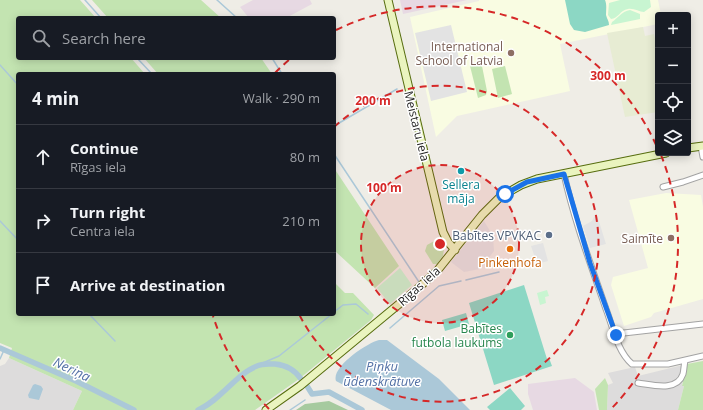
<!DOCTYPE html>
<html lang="en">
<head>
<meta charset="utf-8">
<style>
	body { margin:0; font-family:"Open Sans",sans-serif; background:#20242c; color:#f1f3f6 }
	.controls { position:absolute; right:12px; top:12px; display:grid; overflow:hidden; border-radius:4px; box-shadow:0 2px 10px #0003 }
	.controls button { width:36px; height:36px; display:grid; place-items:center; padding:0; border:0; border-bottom:1px solid #363941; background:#171b24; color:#f1f3f6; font:20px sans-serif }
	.stop { position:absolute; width:12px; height:12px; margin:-9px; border:3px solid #1a73e8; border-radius:50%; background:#fff }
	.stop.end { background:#1a73e8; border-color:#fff; box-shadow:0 1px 4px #0008 }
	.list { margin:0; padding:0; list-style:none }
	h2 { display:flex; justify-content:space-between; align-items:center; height:52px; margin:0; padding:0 16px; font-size:17px }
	h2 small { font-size:13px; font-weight:400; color:#9ea1a6 }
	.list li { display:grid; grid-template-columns:26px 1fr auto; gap:12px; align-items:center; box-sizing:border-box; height:64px; padding:0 16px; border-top:1px solid #363941 }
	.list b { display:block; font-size:15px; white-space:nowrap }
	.list p { margin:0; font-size:13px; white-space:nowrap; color:#9ea1a6 }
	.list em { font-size:13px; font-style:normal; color:#9ea1a6 }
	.icon { flex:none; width:22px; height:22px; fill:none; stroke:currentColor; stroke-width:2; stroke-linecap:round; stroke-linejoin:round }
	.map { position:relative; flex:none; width:703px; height:410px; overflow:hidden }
	.search { position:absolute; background:#171b24; box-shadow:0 2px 10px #0003; left:16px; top:16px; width:320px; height:44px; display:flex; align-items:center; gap:10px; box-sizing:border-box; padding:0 14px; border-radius:4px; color:#9ea1a6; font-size:15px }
	.panel { position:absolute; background:#171b24; box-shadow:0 2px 10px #0003; left:16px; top:72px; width:320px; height:244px; border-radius:4px }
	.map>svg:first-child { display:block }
	.residential { fill:#dddcdc }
	.industrial { fill:#e7d9e3 }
	.education { fill:#f9fce2 }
	.farmland { fill:#e7ecd3 }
	.grass { fill:#c3e4b1 }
	.forest { fill:#a6ca9f }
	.park { fill:#c8f5d1 }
	.pitch { fill:#8cd7c4 }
	.parking { fill:#e3e3e3 }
	.water { fill:#abc8d8 }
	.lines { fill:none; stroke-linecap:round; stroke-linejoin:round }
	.stream { stroke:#abc8d8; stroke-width:1.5 }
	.canal { stroke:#abc8d8; stroke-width:5.5 }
	.street-casing { stroke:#a3a3a3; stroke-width:7 }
	.secondary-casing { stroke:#576d0f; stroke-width:9 }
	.street { stroke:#fff; stroke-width:5 }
	.secondary { stroke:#eaf4bf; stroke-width:7 }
	.route { stroke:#1a73e8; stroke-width:5 }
	.ring { fill:none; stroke:#d62828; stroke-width:2; stroke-dasharray:7 5 }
	.education-dot { fill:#8d6e63; stroke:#fff; stroke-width:1.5 }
	.culture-dot { fill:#0f9aa8; stroke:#fff; stroke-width:1.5 }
	.service-dot { fill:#5c6f8a; stroke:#fff; stroke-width:1.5 }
	.food-dot { fill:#e8710a; stroke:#fff; stroke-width:1.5 }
	.leisure-dot { fill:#2e9e5b; stroke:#fff; stroke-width:1.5 }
	.labels { text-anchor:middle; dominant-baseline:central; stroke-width:3; stroke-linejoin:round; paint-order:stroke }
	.education-label { font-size:12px; fill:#785e54; stroke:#fff; text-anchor:end }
	.street-label { font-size:12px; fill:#1f1f1f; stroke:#fff }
	.culture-label { font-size:12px; fill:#0d838f; stroke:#fff }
	.service-label { font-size:12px; fill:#4e5e75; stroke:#fff; text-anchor:end }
	.food-label { font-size:12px; fill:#c56008; stroke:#fff }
	.leisure-label { font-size:12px; fill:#27864d; stroke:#fff; text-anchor:end }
	.water-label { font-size:13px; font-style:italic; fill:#5472a6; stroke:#fff }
	.centre { fill:#d62828; stroke:#fff; stroke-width:2 }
	.ring-label { font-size:12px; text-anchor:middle; font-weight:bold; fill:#d62828; stroke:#fff; stroke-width:3; stroke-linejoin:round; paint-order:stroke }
</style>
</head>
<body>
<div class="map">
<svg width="703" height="410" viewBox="0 0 703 410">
	<rect width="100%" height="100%" fill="#efede6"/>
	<path class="residential" d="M9,358L82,391L73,410H0V366L5,364Z
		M687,364L682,385L684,386L678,410H607L608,385L613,383L608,373L635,367L638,376Z"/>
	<path class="industrial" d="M253,0H310L312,4L286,18H249L240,7Z
		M400,0H467L403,14Z
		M575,378L594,392L597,410H533L528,394V384Z"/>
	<path class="education" d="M479,0H658L661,15H658V24L560,44L570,91L457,116L436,137L410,17L479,1Z
		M666,193L701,195L703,207V299L654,313L651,317L624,326L611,285L613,277L648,268L629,200Z"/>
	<path class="farmland" d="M643,27L645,36L654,34L658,51V112L625,117L607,33Z"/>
	<path class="grass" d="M0,0H80L96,18H18V58H131L145,74H18V314H334V282L345,293H353L374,315L371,320L299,379L255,410H73L82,391L9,358L12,348L0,343Z
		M92,0H201L221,18H108Z
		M144,58H261L272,74H158Z
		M475,65L482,66L487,91L486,95L478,98L470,66Z
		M505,66L512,94L498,98L492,69Z
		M334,168L399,266L375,288L335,251H334Z
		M436,240H442L445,242L443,256L437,264H433L425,251L427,245Z
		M703,361V410H678L684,386H682L687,364Z
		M605,378L608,385L607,410H599L595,389Z"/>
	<path class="forest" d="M329,401L348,410H296L305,404Z"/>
	<path class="park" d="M620,0H650L651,7L644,12C639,12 634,8 628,9C620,10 618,19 611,19L608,15L609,3Z
		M630,10L640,14V19L611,25L612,22C618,18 622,11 630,10Z
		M400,268L412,285L390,304L377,288Z
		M547,290L549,296L545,297L546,303L540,305L537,293Z"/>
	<path class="pitch" d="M565,0H605C607,5 606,9 606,15C607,19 609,21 609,25L585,32L574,30L570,24Z
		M524,285L547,359L549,358L552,366L494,385L469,303Z
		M466,313L469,324L445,331L442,320Z
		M510,388L525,406L521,410H490L487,407Z"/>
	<path class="parking" d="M451,25L467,92L431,101L415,33Z
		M595,215H597L606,244L590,248L583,226L592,221Z
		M484,221L493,236L494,251L480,269L464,272L451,262Z
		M543,243L548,261L537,264L531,246Z"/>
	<path class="water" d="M379,340H387L439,379L470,410H391L336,381C331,367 367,343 379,340Z
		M35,384L41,386L43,389L39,400L29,398L28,395L33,385Z"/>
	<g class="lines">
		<path class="stream" d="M85,0L101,18
			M217,0L237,18
			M137,58L152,74
			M272,58L282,74
			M0,65L18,85
			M334,126L397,89
			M334,154L419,282
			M0,221L18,240
			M466,280L499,272
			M334,312L343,305L356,304L368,314
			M89,314L115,341
			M390,328L439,286L461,281
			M0,359L4,350
			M258,365L279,356L332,314
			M290,410L305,400"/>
		<path class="canal" d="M0,348L76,381L134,410
			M307,386L312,394L329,392L362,410
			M198,410C221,400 236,374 257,366C262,363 269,364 275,364C286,365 295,370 301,379"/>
		<g class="street-casing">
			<path id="street" d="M701,146L703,157
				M564,174C574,220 591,265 606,309C613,327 617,351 632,364H668L703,356
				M663,187L683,182L703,175
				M615,334L703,324
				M638,383C653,385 677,392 683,374C684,370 684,365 685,361"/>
		</g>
		<g class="secondary-casing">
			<path id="secondary" d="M388,0L443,232L448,242L455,250
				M688,148L703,146
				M266,410L300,386L416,290L437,271L482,215L500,197L521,185L537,179L666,153"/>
		</g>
		<use href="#street" class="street"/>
		<use href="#secondary" class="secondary"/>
	</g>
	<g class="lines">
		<path class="route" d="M505,194L527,182L564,174L590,263L616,335"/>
	</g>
	<circle cx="440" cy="244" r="79" fill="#d62828" fill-opacity=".12"/>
	<g class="ring">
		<circle cx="440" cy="244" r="79"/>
		<path d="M334 127A158 158 0 1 1 299 314"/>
		<path d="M269 409A238 238 0 0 1 213 316M275 73A238 238 0 0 1 290 59M336 30A238 238 0 0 1 657 147M661 155A238 238 0 0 1 611 409"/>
	</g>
	<g class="education-dot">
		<circle cx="511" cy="53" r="4"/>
		<circle cx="671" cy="238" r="4"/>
	</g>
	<circle class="culture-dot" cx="461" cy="171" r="4"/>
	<circle class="service-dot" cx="549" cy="235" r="4"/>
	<circle class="food-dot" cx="510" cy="249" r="4"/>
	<circle class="leisure-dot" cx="510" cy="335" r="4"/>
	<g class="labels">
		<g class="education-label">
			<text x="503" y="46">International<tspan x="503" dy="14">School of Latvia</tspan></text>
			<text x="663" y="238">Saimīte</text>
		</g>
		<g class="street-label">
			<text transform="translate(417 126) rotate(76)">Meistaru iela</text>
			<text transform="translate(419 286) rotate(-42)">Rīgas iela</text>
		</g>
		<g class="culture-label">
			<text x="461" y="184">Sellera<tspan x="461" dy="14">māja</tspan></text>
		</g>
		<g class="service-label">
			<text x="541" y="235">Babītes VPVKAC</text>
		</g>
		<g class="food-label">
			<text x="510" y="262">Pinkenhofa</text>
		</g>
		<g class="leisure-label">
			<text x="502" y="328">Babītes<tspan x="502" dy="14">futbola laukums</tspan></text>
		</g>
		<g class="water-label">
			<text x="382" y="366">Piņķu<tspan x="382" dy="15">ūdenskrātuve</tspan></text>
			<text transform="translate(72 369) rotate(25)">Neriņa</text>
		</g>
	</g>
	<circle cx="440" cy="244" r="6" class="centre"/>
	<g class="ring-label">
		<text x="608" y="80">300 m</text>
		<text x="373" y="105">200 m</text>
		<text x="384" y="192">100 m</text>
	</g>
</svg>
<div class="controls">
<button>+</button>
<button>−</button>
<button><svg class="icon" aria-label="locate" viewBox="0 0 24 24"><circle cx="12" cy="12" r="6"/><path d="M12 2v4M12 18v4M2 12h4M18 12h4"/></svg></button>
<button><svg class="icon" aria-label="layers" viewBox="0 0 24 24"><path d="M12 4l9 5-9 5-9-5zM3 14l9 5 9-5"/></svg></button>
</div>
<div class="stop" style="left:505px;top:194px"></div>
<div class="stop end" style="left:616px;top:335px"></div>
<div class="search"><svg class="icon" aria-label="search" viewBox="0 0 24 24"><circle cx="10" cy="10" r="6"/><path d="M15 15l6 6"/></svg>Search here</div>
<section class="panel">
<h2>4 min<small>Walk · 290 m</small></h2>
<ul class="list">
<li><svg class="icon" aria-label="ahead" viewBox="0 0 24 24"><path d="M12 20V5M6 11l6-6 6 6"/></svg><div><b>Continue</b><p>Rīgas iela</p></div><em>80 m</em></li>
<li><svg class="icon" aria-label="right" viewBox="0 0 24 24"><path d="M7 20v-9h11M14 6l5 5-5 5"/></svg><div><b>Turn right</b><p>Centra iela</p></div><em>210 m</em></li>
<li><svg class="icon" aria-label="arrive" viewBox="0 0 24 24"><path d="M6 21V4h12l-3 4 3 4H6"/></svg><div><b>Arrive at destination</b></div></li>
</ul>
</section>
</div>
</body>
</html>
